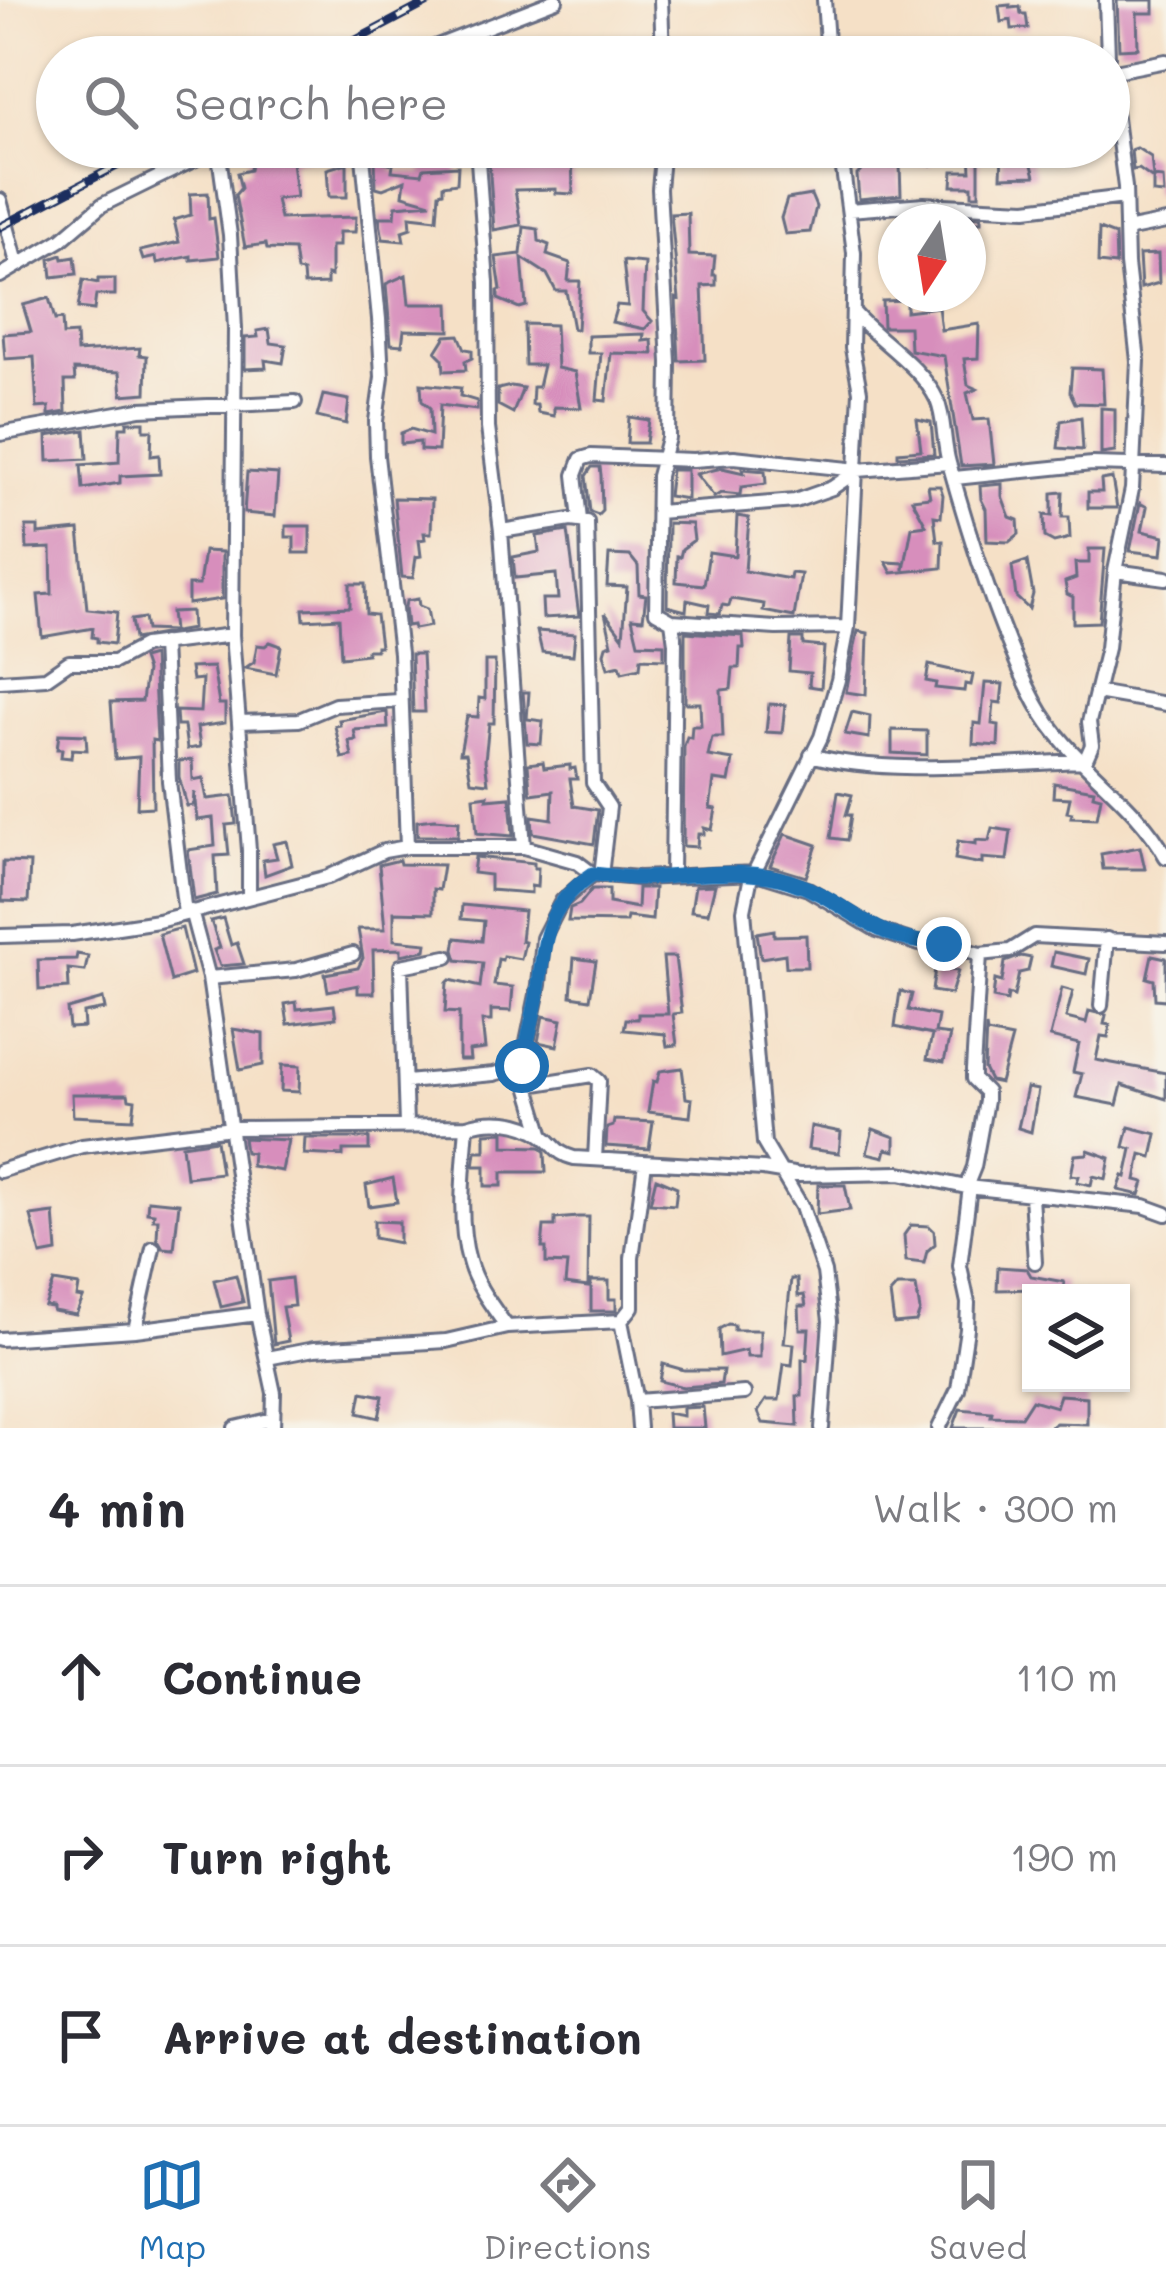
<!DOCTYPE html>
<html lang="en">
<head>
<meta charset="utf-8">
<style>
	body { margin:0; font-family:Mali,sans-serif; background:#f2f2f3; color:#2b2b33 }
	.controls { position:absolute; right:36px; bottom:36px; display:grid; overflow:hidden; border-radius:0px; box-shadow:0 3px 9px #0004 }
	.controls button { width:108px; height:108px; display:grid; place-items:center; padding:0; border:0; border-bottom:3px solid #e1e1e2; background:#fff; color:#2b2b33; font:60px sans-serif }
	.compass { position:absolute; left:878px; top:204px; width:108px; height:108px; border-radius:50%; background:#fff; box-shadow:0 3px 9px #0004; rotate:192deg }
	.stop { position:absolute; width:36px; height:36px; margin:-27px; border:9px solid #1f6fb2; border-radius:50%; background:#fff }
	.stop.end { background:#1f6fb2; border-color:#fff; box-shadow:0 3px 12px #0008 }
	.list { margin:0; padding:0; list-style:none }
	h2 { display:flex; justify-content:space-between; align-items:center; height:156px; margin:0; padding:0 48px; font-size:51px }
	h2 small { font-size:39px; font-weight:400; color:#7c7c81 }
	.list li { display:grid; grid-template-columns:78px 1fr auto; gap:36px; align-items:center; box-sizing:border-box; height:180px; padding:0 48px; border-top:3px solid #e1e1e2 }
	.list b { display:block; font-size:45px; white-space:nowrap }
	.list em { font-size:39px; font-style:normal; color:#7c7c81 }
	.icon { flex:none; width:66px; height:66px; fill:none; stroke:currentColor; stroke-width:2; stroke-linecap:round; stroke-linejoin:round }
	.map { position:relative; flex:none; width:1166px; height:1428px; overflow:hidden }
	.search { position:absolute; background:#fff; box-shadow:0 3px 9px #0004; left:36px; right:36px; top:36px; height:132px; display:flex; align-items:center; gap:30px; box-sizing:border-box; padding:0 42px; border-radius:66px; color:#7c7c81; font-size:45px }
	.sheet { height:696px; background:#fff }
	nav { display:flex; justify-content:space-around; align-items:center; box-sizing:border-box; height:168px; border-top:3px solid #e1e1e2; background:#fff; font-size:33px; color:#7c7c81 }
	nav a { display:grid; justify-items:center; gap:6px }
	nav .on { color:#1f6fb2 }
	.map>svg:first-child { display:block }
	.building { fill:#d78ebc }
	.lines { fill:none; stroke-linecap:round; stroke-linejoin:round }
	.minor-casing { stroke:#676d82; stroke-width:18 }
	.minor { stroke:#fff; stroke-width:12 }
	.rail-casing { stroke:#1b2f5e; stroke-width:9 }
	.rail { stroke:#f7f3e8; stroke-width:4.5; stroke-dasharray:14; stroke-linecap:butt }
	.route { stroke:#1f6fb2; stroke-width:15 }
</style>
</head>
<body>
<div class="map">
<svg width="1166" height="1428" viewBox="0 0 1166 1428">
	<rect width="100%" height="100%" fill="#f7f3e8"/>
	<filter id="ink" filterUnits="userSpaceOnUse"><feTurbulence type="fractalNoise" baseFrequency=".00833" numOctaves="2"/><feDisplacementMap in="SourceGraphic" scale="24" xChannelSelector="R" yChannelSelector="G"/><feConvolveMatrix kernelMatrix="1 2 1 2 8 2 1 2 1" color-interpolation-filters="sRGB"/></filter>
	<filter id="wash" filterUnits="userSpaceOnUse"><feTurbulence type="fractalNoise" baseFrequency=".004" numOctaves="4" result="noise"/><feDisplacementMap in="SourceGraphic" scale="48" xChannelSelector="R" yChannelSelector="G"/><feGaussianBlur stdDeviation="2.7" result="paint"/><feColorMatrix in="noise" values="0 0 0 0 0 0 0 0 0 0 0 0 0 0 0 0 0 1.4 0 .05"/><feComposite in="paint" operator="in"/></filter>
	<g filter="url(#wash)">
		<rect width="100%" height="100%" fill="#f5e0c6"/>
		<g id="blocks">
			<path class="building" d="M1117,0H1154V13H1137L1138,48L1119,49Z
				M1010,5V8L1020,7L1021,14H1026L1028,28L1012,29L1011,20L1001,22L999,6Z
				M244,147H341L342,153L292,161L296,197L276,199L280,219L356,217L355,232H339V246H331V276L327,275V284L304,285L303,272L297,271L294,250L267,249L266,244L245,247L235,195L241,188L237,173L250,170L251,164Z
				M488,147H513L520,166H543L552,154L572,151L573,194L556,193V189L515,190L521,225L494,230Z
				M856,147L916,153V147H929L931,165H900L901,195L859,199L857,175L863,169Z
				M1137,148L1151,157L1153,177L1163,178L1164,194L1153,193V179L1139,169L1133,170L1131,150Z
				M1028,150L1035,176L1001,177L1002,153Z
				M970,153H979V195H972V186H952L953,171H971Z
				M375,160L393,164L392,171L422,174L424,168L458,166L457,183L443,185V192L439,193L437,219L410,216L411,228L402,231L404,241L383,239L379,217H395L396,206L431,203L403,195L405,180L383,189L376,187Z
				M347,163V197H329L327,169Z
				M208,193L209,219L214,218L219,257L191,260V256L157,263L156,257L143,260L140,251L179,242L174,220L191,215L190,194Z
				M811,195L816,207L810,232L785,234L781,218L787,199Z
				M688,213L689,255L715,256L713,275H716V285L702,286L705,360L679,361L676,298L679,299L671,214Z
				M920,215L981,217V222H903V216Z
				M524,227L538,229L539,241L549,245L547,255L570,263L568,281H580L577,329H573L566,291H556L547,274L522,258L526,306L519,308L498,299V291L501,290L496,257L521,254Z
				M1099,229L1115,235L1116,265L1098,263Z
				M1158,254L1159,283L1141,288L1139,255Z
				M62,255L63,259L75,257L77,274L52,277L50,259Z
				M623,261L645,263L643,311L652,321L645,329L612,322L617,305L628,306Z
				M406,275L409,304H449L450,331L404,330L402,345L391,344L386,284Z
				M98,279H115V295H96L94,310L78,308L83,280L98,283Z
				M49,298L55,320L62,319L63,335L76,334L77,352L140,348L139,355L147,356L146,393L122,395L120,372L74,370L75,381H65L66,412L49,415V407L37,408L34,357L5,359L3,334L31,332L23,305Z
				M906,300V311L938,307L941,330L979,324L978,358L964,359L968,385L977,389L967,393L973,420L989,419L994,464L961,466L944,356L910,350L909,327H883L882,301Z
				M524,324L555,325L557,368L575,372L581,408L554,407V416L538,413L537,405H532L533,387H538L543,365H525Z
				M269,329L271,343L286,345L283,363L265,360L266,368L245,369V338L258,337L257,331Z
				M644,334L643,341L652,340L653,354L611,353L606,401L597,400L601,353H588V336Z
				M459,335L465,349L472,350V358L465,361L466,370L444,371L443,359L436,352L446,336Z
				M1072,368L1102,369L1104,404L1075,403L1070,392Z
				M421,384L461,388L460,396L477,401V410L440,405L438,451L420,450V442L401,444V433L411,429L431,435L430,408L422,401Z
				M511,386L523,388L513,413L498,405V389Z
				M323,395L349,400L346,424L317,417Z
				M1101,408L1115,409V452L1101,454Z
				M629,417L649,420L646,443H627Z
				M1081,417L1083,450L1058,448L1061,421Z
				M917,419L931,422L934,454L898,456V452L921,450Z
				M127,422H144V430H152L151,456L159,455L160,474L120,476V483L83,489L81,465L119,462L120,427H127Z
				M85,430L87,459L48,461L47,436Z
				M592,467H600L601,475L602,511L598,515L590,512L586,476Z
				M722,468L744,473L743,469L765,471L766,484L741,487L740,495L721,493L714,497L696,474Z
				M671,470H687V499L668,496Z
				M247,472L278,474L275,516L244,513Z
				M1112,478L1117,508H1088V492H1102L1101,480Z
				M1002,484V496L1010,517L1018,520L1019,534L1009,542L987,541L986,509L981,499L980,486Z
				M928,486H940L943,495L941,517L934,516L937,541H943L942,568L892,573L886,562L904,563V570L912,527L926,525L912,499L930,497Z
				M1063,492L1062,517H1069L1070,538L1054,542L1045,537L1044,515L1052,516V493Z
				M394,498L432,499L431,533H424L425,539L419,540L421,556L416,557L413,578L402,577Z
				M1140,503L1147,507L1142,531L1164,536L1162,555L1130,551Z
				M737,516L749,518L745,571L790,579L791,573L801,574L794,617L763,611L764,604L731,599L729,606L722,605L720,614L708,613L709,605L687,600L686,611L667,606L668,523L692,524L694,540L682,549L680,557L677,556L676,582L704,585L709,552L735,556Z
				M286,526H310V553H294V537H286Z
				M26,527H38V534L79,530L87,609L117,612L114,644L97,642V638L92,637L93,628L42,637L38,595L52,594L51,548L27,549Z
				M568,531L579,616L543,618L542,599H558L556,574L515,578L513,557L539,552L537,536Z
				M1089,549H1105L1099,622L1073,623V597L1067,594L1065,582L1076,578L1075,563H1089Z
				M204,551L222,552V599L188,604V585H199Z
				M609,555L630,556L638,566L639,594L646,595L643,619L632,618L638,643L664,644V659L641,658L640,668L622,672L620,665L608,668L604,653L606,646L612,644L605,613L623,637L627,587L607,586Z
				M1027,561L1033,594L1029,609L1016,597L1012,566Z
				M350,584H365L366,614L376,615L380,646H376V650H367V654L341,657L339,618L304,620L303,609L350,607Z
				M418,599L419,606L427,609L430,626L414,629L413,625L407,626L405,607L406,601Z
				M191,611L192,629L134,639L131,620L144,618L146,630L173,631L171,612Z
				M537,631L575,634L573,655L542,652Z
				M858,631L868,633L866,695L846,692Z
				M685,632L743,636L744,648H740L739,668H733L731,689L721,690L723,737H712L708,756L733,760L729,782L714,780L710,808L716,809L712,830L704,828V834H698L697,847L683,846L684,746L687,737L691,738L692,726H701L700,703H685Z
				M791,638H803V645L824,647L821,688L809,686L810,673L789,671Z
				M270,642L281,646L276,674L245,668L254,662L257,645L265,646Z
				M411,654H422L425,712H413Z
				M153,656L157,741L152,740L153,807L137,808L139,757L115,759L111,702L142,701L146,671L142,659Z
				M485,661H495L494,723H489L485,760L488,783L471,781L466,753H460L467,716L478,717L479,698L485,699Z
				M929,665L973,675L971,685L965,684L964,691L935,688L936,683L926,681Z
				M213,667L219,704H225V723L197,727L200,747L187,749L184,726H177L176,711L200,712L202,679L192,680L190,668Z
				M985,683L1003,684L1001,703L994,702L992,724L999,725L998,746L973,744L974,723L981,724Z
				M523,692H529L527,719L543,721L541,744L527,743Z
				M769,704L785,705L782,733L766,732Z
				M387,712L388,728L354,730L356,740L349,741L352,756L342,758L335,726L340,725L339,720Z
				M852,712L870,716L869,738L845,734Z
				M892,730L927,731V755L892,753Z
				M59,734L86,735L87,750L72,749L71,758L61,757L62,749H57Z
				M192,760L193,780L203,778L207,799L233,796L236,824L226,825L229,855L215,856L217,894L194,900L188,850L215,846L213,818L197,820L194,792L193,805L187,806L179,777V761Z
				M543,762L544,768L570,765V769L575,768L577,779H570L574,806L598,810L594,844L533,833L532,816L552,819L553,791L531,794L530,789L528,764Z
				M1054,783L1094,790L1093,795L1101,797L1097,818L1071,817L1072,813L1067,812L1070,798L1053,797Z
				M838,792L852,795L846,815H851L847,840L831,838Z
				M488,795L487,799L510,797L513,836L477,833L474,797Z
				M434,819L459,821L458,836H417V821Z
				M992,828L1011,831L1007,860L982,858V864L955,859L958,841L976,844V840L989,841Z
				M785,834L817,845L806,877L770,866Z
				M287,841L292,865L265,875L263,860L277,858L273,844Z
				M1140,847L1145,869H1103L1101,854Z
				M475,857L534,863V868H538L537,887L531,886V893L490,890V875L473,873Z
				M399,860L400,864L443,865L439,890L433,889V913L394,912V940L427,943L426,950L401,955V949L373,950L374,993H358V985L328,991L325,974L358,968L363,958L358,929H385L379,865Z
				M3,862L30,863L28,902L2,901Z
				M715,885L708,913L691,911L695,886Z
				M638,888H654L652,920L627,917L626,922L568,921L570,908L580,904L592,889H609V903L637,908Z
				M462,905L524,911L521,941L525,942L521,959L503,956L502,960L498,959L494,985L513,987L511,1011L491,1010V1021H482L485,1049L469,1051L470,1060H459V1013L445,1012L447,983L450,980L480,987L483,963L457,960L454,950L456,938L482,941L484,921L461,919Z
				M223,918L231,945L237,943L244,964L220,966L214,950L220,948L211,921Z
				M182,928L193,974L171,981L159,934Z
				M774,930V936L806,935L807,967H786L785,954L761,958L757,933Z
				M1054,952L1089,959L1086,974L1051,966Z
				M77,954L88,956L85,971L68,969L69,988L39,990L38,960L76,959Z
				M1152,955L1166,958V1000L1155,999L1154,980L1147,978Z
				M1021,956L1031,958L1028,971L1019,973L1014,996L1008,994L1007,1001L993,998L995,980L1002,982L1005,962Z
				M663,957H675L682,1013L673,1014L677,1045L667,1046L665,1034L624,1030L626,1019H638V1014H668Z
				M574,958L596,961L590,999L571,996Z
				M935,968L958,971L951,994L932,991Z
				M1062,988L1073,991L1066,1018L1086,1023L1089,1011L1106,1015L1104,1024L1110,1025L1108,1037L1101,1036L1096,1060L1166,1073V1099L1122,1085L1117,1105L1076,1097L1082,1074L1073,1072L1079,1044L1050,1037Z
				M900,991L912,994L908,1010L938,1016L935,1033L950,1035L944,1062L927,1059L932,1035L895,1027Z
				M103,999L105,1009L83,1013L84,1027L69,1028L67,1009Z
				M296,1002L297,1009L334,1005L336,1018L288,1024L285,1004Z
				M543,1016L562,1020L557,1046L538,1042Z
				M986,1027L987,1033L1012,1038L1000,1083L990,1081L984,1069Z
				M233,1029L263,1034V1065L240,1070Z
				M282,1065L300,1066L299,1092L281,1091Z
				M682,1068L686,1098L692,1099L690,1117L648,1112L653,1081L657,1082L660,1071Z
				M1027,1088L1038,1090L1031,1132L1018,1128Z
				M72,1094H128L129,1099L135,1100L133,1119L73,1116Z
				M614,1120L653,1122L649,1149L606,1146L607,1128L613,1126Z
				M811,1126L841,1132L839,1153L808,1149Z
				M1129,1127L1157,1134L1152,1157L1141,1154L1136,1180L1144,1182L1140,1195L1118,1190L1123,1176L1126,1177L1132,1149L1124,1147Z
				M873,1129L895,1137V1151L886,1149L884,1157L867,1153Z
				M504,1132V1146L540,1147L545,1152L546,1172H502V1186H485V1166H474L476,1151H485V1133Z
				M243,1138L288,1140L282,1171L251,1166L252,1153L245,1152Z
				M305,1138H369V1150H343V1156L304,1154Z
				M216,1140L221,1173L186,1177L182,1145Z
				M1088,1150L1110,1158L1106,1179L1093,1176L1091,1185L1077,1182L1079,1176L1071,1175L1075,1155L1087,1154Z
				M393,1178L397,1202L369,1206L366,1185Z
				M656,1178L677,1187L675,1205L650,1203Z
				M818,1185H845L850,1210L817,1214Z
				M148,1200L179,1203L174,1249L163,1248L157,1238L158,1219H153L154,1213L147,1212Z
				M54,1213L57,1252L41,1255L31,1216Z
				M578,1217H589L588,1287L565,1284L567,1264L546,1263V1248H542L544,1226H555V1219Z
				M374,1221L399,1222V1243L374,1238Z
				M911,1225L929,1226L934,1231L935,1244L927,1251L924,1263L906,1261L904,1235Z
				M998,1267L1027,1269L1031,1276L1064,1282L1063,1293H1046L1040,1289L997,1290Z
				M236,1275L243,1302L221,1307L214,1280Z
				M291,1278L294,1306L282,1307L288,1341L274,1344L268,1281Z
				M791,1279H797L798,1296L804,1295L806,1306H799L800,1329H809L807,1360L802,1359V1396H797L798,1426L763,1423L758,1412L766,1400H779L784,1364L792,1365L794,1344L784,1343Z
				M591,1281H609V1299H616V1311H591Z
				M54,1282L79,1286L77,1297L83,1298L76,1315L53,1311V1307L45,1306Z
				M897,1286H916L920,1311L916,1322L894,1324L890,1294Z
				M728,1324L734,1325V1330H760V1357H747L746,1350L720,1356L719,1329Z
				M663,1364L684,1370H723L721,1384L683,1387L660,1381Z
				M362,1392L383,1396L379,1418L358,1413Z
				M1060,1395L1087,1397V1424L1056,1423L1048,1428H953L960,1409L992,1412L991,1416L1021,1417L1032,1400L1056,1407Z
				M703,1407L705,1428H668L667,1413L683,1416V1408Z"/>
		</g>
	</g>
	<g filter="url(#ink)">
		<use href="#blocks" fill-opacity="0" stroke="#676d82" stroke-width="3"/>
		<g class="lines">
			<g class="minor-casing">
				<path id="minor" d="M661,0L663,57
					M824,0L828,57
					M1106,0L1108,57
					M409,57L556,0
					M1110,72L1166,61
					M362,147L379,319L382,377L376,421L377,456L400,653L407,847
					M477,147L487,283L488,428L501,531L524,847
					M663,147L659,189L669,362L668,438L658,476L656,612L672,621L675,643L672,875
					M218,148L230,235L235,329L232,635L249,850V897
					M0,200L17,263
					M849,210L924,204L1026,209L1125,197
					M1126,230L1166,222
					M0,276L61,240L102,205L220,147
					M855,314C880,342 921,366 937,400C945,419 943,442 949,463C970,538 1000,635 1036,703C1068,763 1134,797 1166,857
					M0,434L140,409L295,402
					M955,478L1092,464L1166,466
					M658,512L795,501L832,488L857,471
					M580,520L575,475L581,459L591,456L693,460L734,457L858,470L949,463
					M501,531L571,520L587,522L593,783L609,807L601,875
					M1115,571L1166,578
					M672,621L776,628L848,627
					M163,643L169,781L185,914
					M0,681L46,678L69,662H114L144,646L232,635
					M1096,692L1166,704
					M239,722L299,720L335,705L399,701
					M811,755C886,777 1005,763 1085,761L1092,745L1089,722L1107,648L1115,571L1132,489L1138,361L1127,264L1125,187L1109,66
					M191,911L209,978L257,1314L274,1393L273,1428
					M0,936L72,934L158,921L328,877L384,851L407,847H524L577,862L593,874L639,878L756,873L808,889L877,930L919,944H944L980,954L1010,951L1034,936L1166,943
					M209,978L296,970L353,954
					M1101,1006L1107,939
					M406,1082L494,1074L522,1066
					M529,1085L592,1075L599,1081L595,1159
					M406,1125L401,966L447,957
					M467,1126C464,1168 457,1220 469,1261C475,1285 493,1307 507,1327L621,1321L632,1307V1258L645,1163
					M543,1136L522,1066L539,985L543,938L562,901L593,874
					M0,1171L82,1146L232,1128L467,1126C490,1118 523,1120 543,1136C556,1146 557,1154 574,1158L763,1169L799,1175L900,1173L966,1187L974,1167L986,1101V1092L973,1079V1070L980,954
					M967,1187L1144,1206L1166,1214
					M1031,1195L1035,1262
					M621,1321L637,1401
					M135,1330L153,1248
					M0,1339L135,1330L257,1314
					M267,1358L314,1349L446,1341L507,1327
					M235,1428L273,1419
					M639,1428L637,1401L744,1393
					M822,1428L830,1321L824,1272L802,1207L764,1143L744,910L750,881L821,737L838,680L848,627L860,391L852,348L854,253L840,147
					M939,1428L958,1389L967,1329L968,1303L960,1266L970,1187"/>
			</g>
			<use href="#minor" class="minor"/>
			<g class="rail-casing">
				<path id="rail" d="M324,57L432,0
					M0,227L153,147"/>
			</g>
			<use href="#rail" class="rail"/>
		</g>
	</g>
	<g class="lines" filter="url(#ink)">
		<path class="route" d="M522,1066C527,1040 534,1016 538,990C546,937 544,907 593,874C608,875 624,878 640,878C690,877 740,866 789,881C849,900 870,943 944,944"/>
	</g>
</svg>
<div class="controls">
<button><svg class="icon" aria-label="layers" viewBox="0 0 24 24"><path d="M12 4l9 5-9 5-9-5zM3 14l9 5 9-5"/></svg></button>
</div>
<svg class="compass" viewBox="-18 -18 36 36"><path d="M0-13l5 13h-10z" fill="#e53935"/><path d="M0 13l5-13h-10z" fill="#7c7c81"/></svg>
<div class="stop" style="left:522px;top:1066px"></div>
<div class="stop end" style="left:944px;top:944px"></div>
<div class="search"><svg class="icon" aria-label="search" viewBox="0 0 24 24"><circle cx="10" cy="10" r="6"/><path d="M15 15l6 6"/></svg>Search here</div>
</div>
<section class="sheet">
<h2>4 min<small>Walk · 300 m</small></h2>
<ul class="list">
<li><svg class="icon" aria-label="ahead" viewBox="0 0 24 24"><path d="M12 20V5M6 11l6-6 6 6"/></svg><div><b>Continue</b></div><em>110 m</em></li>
<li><svg class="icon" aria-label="right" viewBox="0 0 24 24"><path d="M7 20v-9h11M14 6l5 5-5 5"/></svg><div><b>Turn right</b></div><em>190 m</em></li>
<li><svg class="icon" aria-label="arrive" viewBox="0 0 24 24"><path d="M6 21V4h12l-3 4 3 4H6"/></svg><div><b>Arrive at destination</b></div></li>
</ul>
</section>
<nav>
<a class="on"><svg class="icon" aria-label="map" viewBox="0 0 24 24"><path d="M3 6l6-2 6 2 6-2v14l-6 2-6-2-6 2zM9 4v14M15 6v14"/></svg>Map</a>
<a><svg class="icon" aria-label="directions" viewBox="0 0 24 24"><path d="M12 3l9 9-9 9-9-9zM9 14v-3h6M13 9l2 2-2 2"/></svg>Directions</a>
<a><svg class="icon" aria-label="saved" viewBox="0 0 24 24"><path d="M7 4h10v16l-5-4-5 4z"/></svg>Saved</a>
</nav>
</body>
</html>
